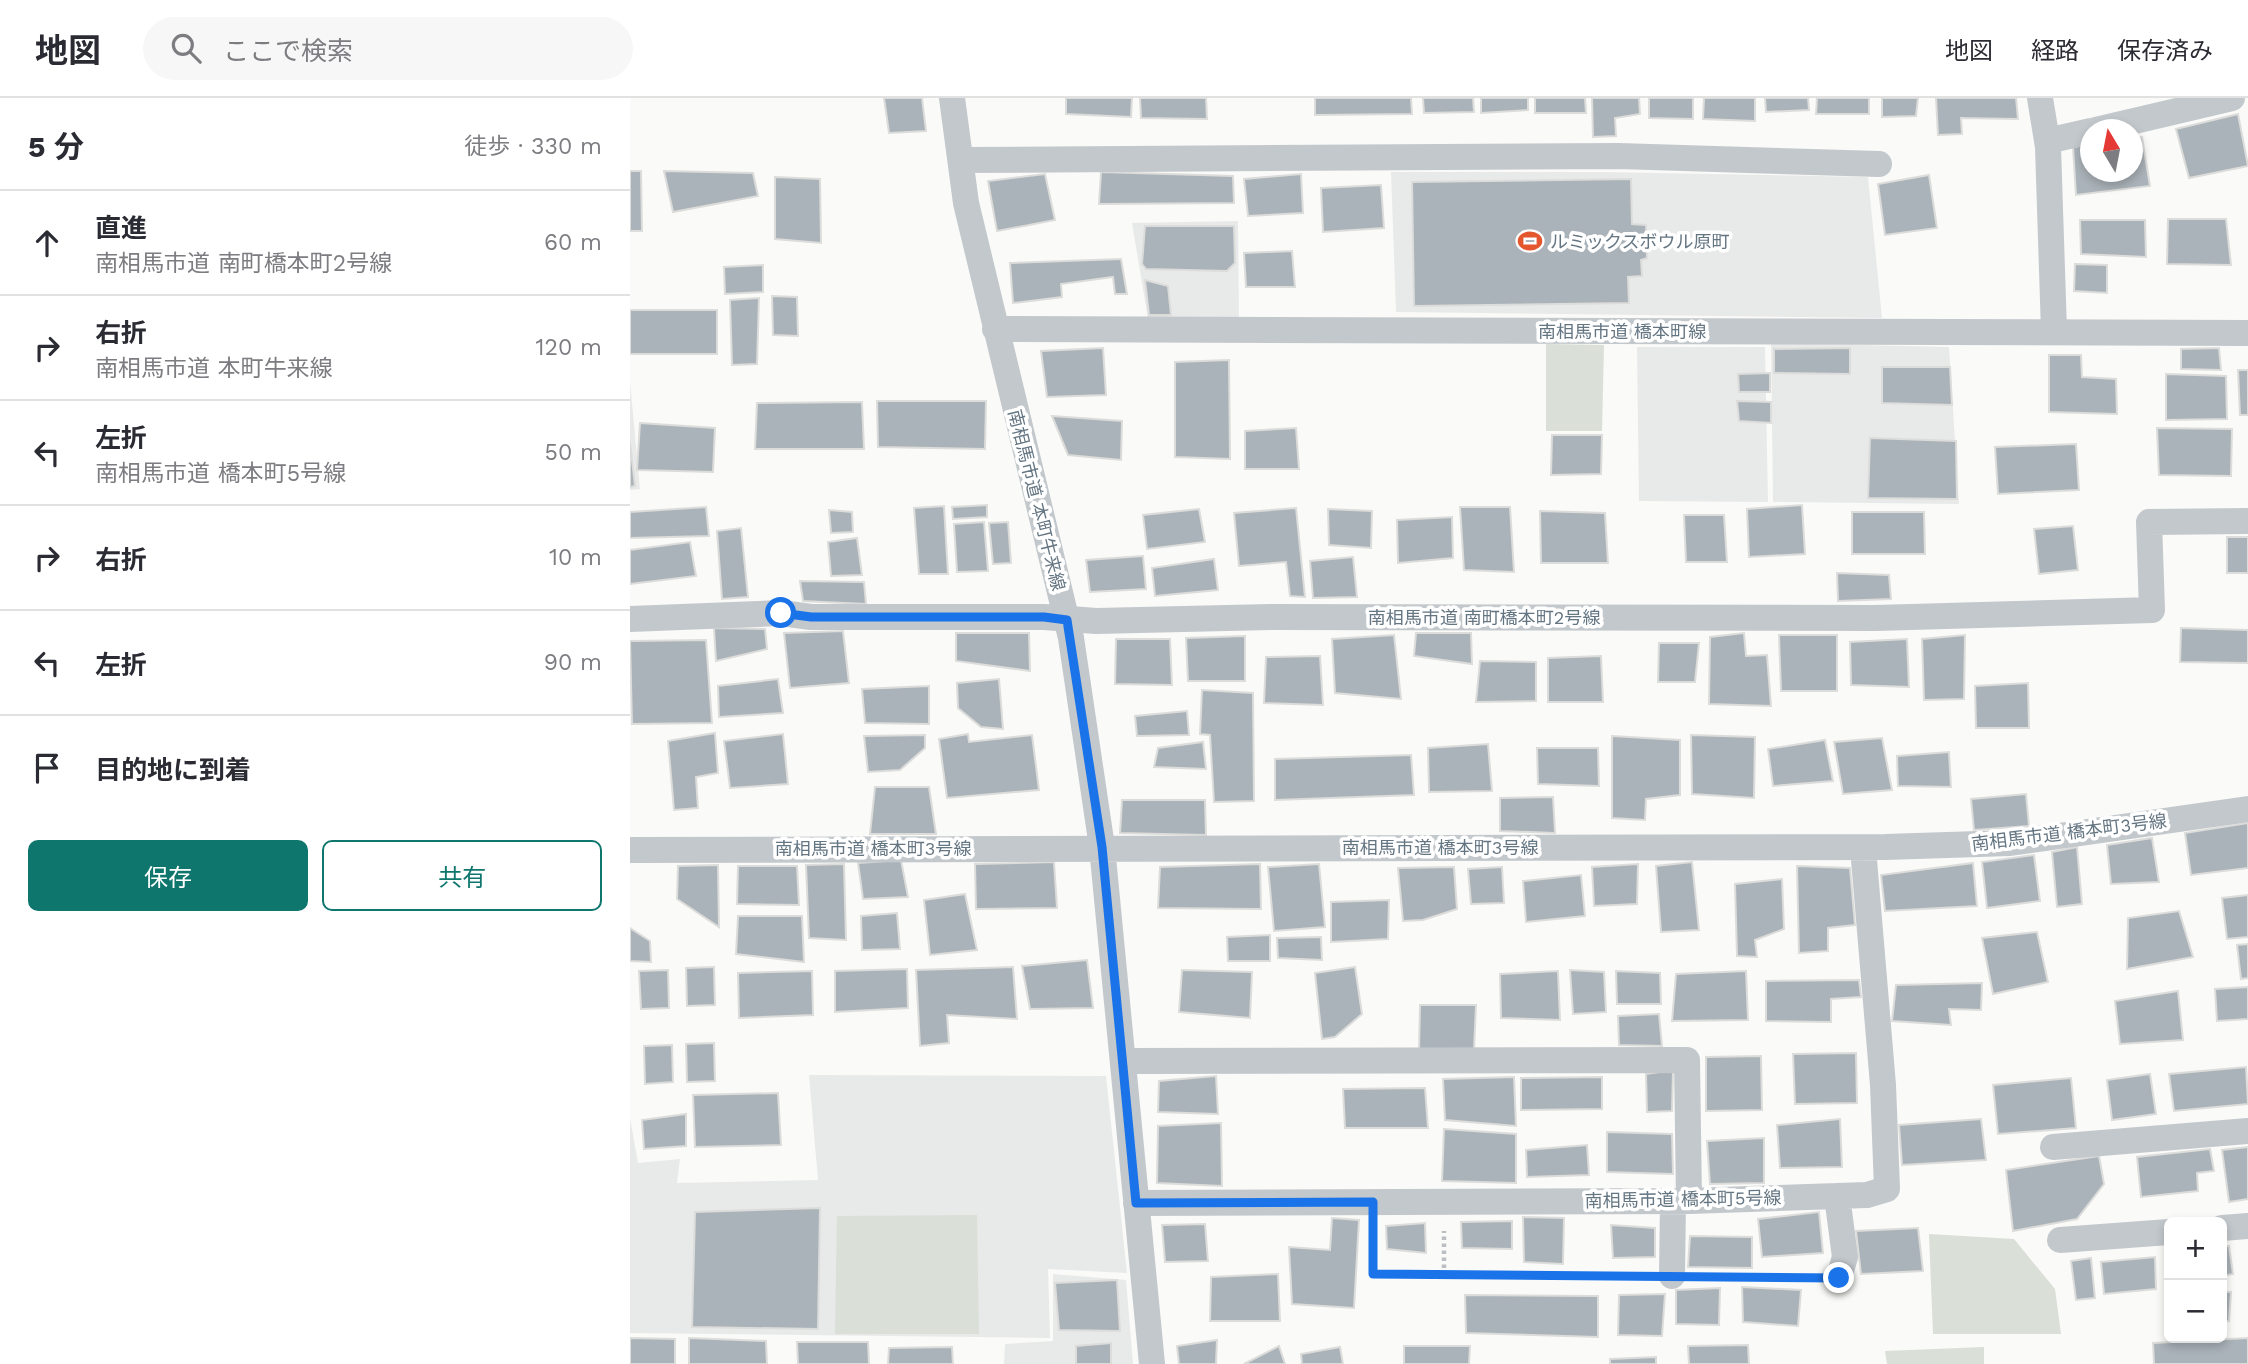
<!DOCTYPE html>
<html lang="ja">
<head>
<meta charset="utf-8">
<style>
	body { margin:0; font-family:"Work Sans","Noto Sans JP",sans-serif; background:#f7f7f7; color:#2b2b33 }
	.controls { position:absolute; right:21px; bottom:21px; display:grid; overflow:hidden; border-radius:10px; box-shadow:0 4px 10px #0003 }
	.controls button { width:63px; height:63px; display:grid; place-items:center; padding:0; border:0; border-bottom:2px solid #e1e1e2; background:#fff; color:#2b2b33; font:35px sans-serif }
	.compass { position:absolute; left:1450px; top:21px; width:63px; height:63px; border-radius:50%; background:#fff; box-shadow:0 4px 10px #0003; rotate:350deg }
	.stop { position:absolute; width:21px; height:21px; margin:-16px; border:5px solid #1a73e8; border-radius:50%; background:#fff }
	.stop.end { background:#1a73e8; border-color:#fff; box-shadow:0 2px 7px #0008 }
	.list { margin:0; padding:0; list-style:none }
	h2 { display:flex; justify-content:space-between; align-items:center; height:91px; margin:0; padding:0 28px; font-size:30px }
	h2 small { font-size:23px; font-weight:400; color:#7c7c81 }
	.list li { display:grid; grid-template-columns:46px 1fr auto; gap:21px; align-items:center; box-sizing:border-box; height:105px; padding:0 28px; border-top:2px solid #e1e1e2 }
	.list b { display:block; font-size:26px; white-space:nowrap }
	.list p { margin:0; font-size:23px; white-space:nowrap; color:#7c7c81 }
	.list em { font-size:23px; font-style:normal; color:#7c7c81 }
	.actions { display:flex; gap:14px; padding:21px 28px }
	.actions a { flex:1; padding:16px 0; border:2px solid #0f766e; border-radius:10px; text-align:center; font-size:24px; color:#0f766e }
	.actions .main { background:#0f766e; color:#fff }
	.icon { flex:none; width:38px; height:38px; fill:none; stroke:currentColor; stroke-width:2; stroke-linecap:round; stroke-linejoin:round }
	.map { position:relative; flex:none; width:1618px; height:1266px; overflow:hidden }
	header { display:flex; align-items:center; gap:42px; box-sizing:border-box; height:98px; padding:0 35px; background:#fff; border-bottom:2px solid #e1e1e2 }
	header strong { font-size:33px }
	nav { display:flex; gap:38px; margin-inline-start:auto; font-size:24px }
	.search { width:490px; height:63px; background:#f7f7f7; display:flex; align-items:center; gap:18px; box-sizing:border-box; padding:0 24px; border-radius:38px; color:#7c7c81; font-size:26px }
	main { display:flex }
	aside { flex:1; background:#fff }
	.map>svg:first-child { display:block }
	.built { fill:#e8e9e9 }
	.green { fill:#dadfd7 }
	.building { fill:#aab3b9; stroke:#dcdcda; stroke-width:2 }
	.lines { fill:none; stroke-linecap:round; stroke-linejoin:round }
	.path { stroke:#bbbfc2; stroke-width:4.5; stroke-dasharray:3.5 3.5; stroke-linecap:butt }
	.minor { stroke:#c3c8cc; stroke-width:26 }
	.route { stroke:#1a73e8; stroke-width:9 }
	.labels { text-anchor:middle; dominant-baseline:central; stroke-width:7; stroke-linejoin:round; paint-order:stroke }
	.poi-label { font-size:18px; fill:#657683; stroke:#fff; text-anchor:start }
	.street-label { font-size:18px; fill:#657683; stroke:#fff }
</style>
</head>
<body>
<header>
<strong>地図</strong>
<div class="search"><svg class="icon" aria-label="search" viewBox="0 0 24 24"><circle cx="10" cy="10" r="6"/><path d="M15 15l6 6"/></svg>ここで検索</div>
<nav><a>地図</a><a>経路</a><a>保存済み</a></nav>
</header>
<main>
<aside>
<h2>5 分<small>徒歩 · 330 m</small></h2>
<ul class="list">
<li><svg class="icon" aria-label="ahead" viewBox="0 0 24 24"><path d="M12 20V5M6 11l6-6 6 6"/></svg><div><b>直進</b><p>南相馬市道 南町橋本町2号線</p></div><em>60 m</em></li>
<li><svg class="icon" aria-label="right" viewBox="0 0 24 24"><path d="M7 20v-9h11M14 6l5 5-5 5"/></svg><div><b>右折</b><p>南相馬市道 本町牛来線</p></div><em>120 m</em></li>
<li><svg class="icon" aria-label="left" viewBox="0 0 24 24"><path d="M17 20v-9H6M10 6l-5 5 5 5"/></svg><div><b>左折</b><p>南相馬市道 橋本町5号線</p></div><em>50 m</em></li>
<li><svg class="icon" aria-label="right" viewBox="0 0 24 24"><path d="M7 20v-9h11M14 6l5 5-5 5"/></svg><div><b>右折</b></div><em>10 m</em></li>
<li><svg class="icon" aria-label="left" viewBox="0 0 24 24"><path d="M17 20v-9H6M10 6l-5 5 5 5"/></svg><div><b>左折</b></div><em>90 m</em></li>
<li><svg class="icon" aria-label="arrive" viewBox="0 0 24 24"><path d="M6 21V4h12l-3 4 3 4H6"/></svg><div><b>目的地に到着</b></div></li>
</ul>
<div class="actions"><a class="main">保存</a><a>共有</a></div>
</aside>
<div class="map">
<svg width="1618" height="1266" viewBox="0 0 1618 1266">
	<rect width="100%" height="100%" fill="#fafaf8"/>
	<path class="built" d="M761,74H972L1238,79L1252,220L766,214Z
		M608,123L609,221H518L502,125Z
		M1141,245L1319,249L1329,406L1143,404Z
		M1007,249H1135L1138,404L1009,403Z
		M0,284L10,391L0,392Z
		M179,977L476,978L497,1175L418,1171L420,1240L0,1235V1020L8,1065L50,1061L47,1085L188,1082Z
		M423,1176L496,1182L503,1266H374L375,1246L423,1243Z"/>
	<path class="green" d="M916,246L974,247L972,333H916Z
		M347,1117L349,1236H205L207,1118Z
		M1299,1136L1384,1141L1425,1191L1431,1236H1303Z
		M1354,1249V1266H1257L1255,1253Z"/>
	<path class="building" d="M254,0H292L296,33L259,35Z
		M436,0H502L501,19L436,16Z
		M510,0H576L577,21L511,20Z
		M685,0H781L782,16L685,17Z
		M793,0H843L844,14L794,15Z
		M851,0H898V12L851,15Z
		M905,0H955L956,15H905Z
		M962,0H1009L1010,16L985,20L986,38L963,39Z
		M1019,0H1063V21L1019,20Z
		M1074,0H1125V23L1073,21Z
		M1135,0H1178L1179,12L1136,14Z
		M1187,0H1239V16H1186Z
		M1252,0H1288L1286,18L1252,19Z
		M1306,0H1386L1388,21L1331,20L1332,36L1308,37Z
		M1608,16L1618,68L1559,80L1546,31Z
		M1512,39L1520,88L1446,97L1443,49L1461,46V74H1503V40Z
		M0,73H11L12,133H0Z
		M34,73L123,75L128,98L43,114Z
		M471,74L603,78L604,105L469,106Z
		M415,76L425,122L367,133L358,83Z
		M671,76L673,115L618,118L614,81Z
		M1299,77L1307,130L1255,137L1248,86Z
		M145,79L190,81L191,145L145,141Z
		M1001,81L1002,126L1016,127L1017,160L1011,162L1012,178L998,179L999,205L784,208L782,84Z
		M751,87L754,130L693,134L691,90Z
		M1538,121H1596L1601,167L1537,166Z
		M1450,122H1515L1516,159L1451,156Z
		M515,128H604L605,165L597,173L516,171L512,166Z
		M662,153L665,189H616L614,155Z
		M491,161L497,196H485L483,179L431,186L432,199L383,205L380,165Z
		M1445,166L1477,167V195L1444,193Z
		M133,167V194L95,196L94,169Z
		M515,182L538,188L541,217H519Z
		M142,198L167,199L168,238L143,237Z
		M129,200L127,266L102,267L100,202Z
		M0,212H87V256H0Z
		M473,250L476,297L417,299L411,253Z
		M1220,250V276L1144,275V251Z
		M1589,250L1591,272L1551,271V251Z
		M1419,257H1451L1452,279L1486,281L1487,316L1419,314Z
		M599,262L600,361L545,359V264Z
		M1252,269H1320L1322,307L1252,305Z
		M1608,272H1618V317H1610Z
		M1140,275V294H1109L1108,276Z
		M1536,276L1596,278L1597,321L1536,322Z
		M247,303H356L355,351L248,349Z
		M1107,303L1141,304V325L1109,323Z
		M232,304L234,351H125L127,305Z
		M422,318L492,323L491,362L438,357Z
		M10,325L85,330L83,374L7,372Z
		M666,330L669,371H615V333Z
		M1527,330L1602,331L1601,378L1529,377Z
		M922,337H972L971,376L921,377Z
		M1240,340L1326,343L1327,401L1238,400Z
		M0,345L5,388L0,389Z
		M1446,346L1449,392L1368,396L1365,349Z
		M357,407V419L323,421L322,409Z
		M1172,407L1175,456L1119,459L1117,411Z
		M314,408L318,476H289L284,410Z
		M76,409L79,438L0,440V414Z
		M830,409H880L884,474L834,472Z
		M666,410L675,499L660,498L656,464L609,468L604,415Z
		M569,411L575,444L517,451L513,417Z
		M698,411L742,413L741,450L699,447Z
		M199,412L222,414L223,434L201,435Z
		M910,413L975,415L978,465H911Z
		M1222,414H1294L1295,456H1222Z
		M1054,417H1094L1097,464H1056Z
		M822,419L823,460L768,465L767,422Z
		M354,424L358,473L327,474L324,426Z
		M378,424L381,465L363,466L359,425Z
		M1443,428L1448,472L1409,476L1404,431Z
		M111,430L118,499L92,501L87,433Z
		M1597,439H1618V475H1597Z
		M227,440L232,477L201,478L198,444Z
		M60,444L66,478L0,486V452Z
		M513,458L516,491L460,494L456,462Z
		M723,459L727,499L683,500L680,463Z
		M584,461L588,492L525,498L522,470Z
		M1207,475L1259,477L1261,501L1208,503Z
		M170,483L234,484L236,506L173,503Z
		M84,530L135,531L137,551L86,563Z
		M1551,530L1618,532V565L1550,564Z
		M213,533L219,585L160,590L154,535Z
		M326,535H399L400,573L326,563Z
		M786,535H841L842,566L784,558Z
		M1114,535L1116,558L1137,557L1141,608L1079,606L1080,539Z
		M764,537L771,601L705,595L702,541Z
		M1149,537H1207V593H1151Z
		M1335,537L1334,601L1294,602L1292,541Z
		M615,538V583H558L556,540Z
		M486,541H540L542,587L485,586Z
		M1277,541L1279,589L1221,587L1220,544Z
		M76,542L82,625L2,626L0,543Z
		M1029,545H1069L1065,584H1028Z
		M690,558L693,607L634,605L636,559Z
		M971,558L973,604H918V560Z
		M850,563L906,564V603L846,604Z
		M148,581L153,615L89,619L88,588Z
		M369,581L373,631L351,629L328,610L327,585Z
		M1398,585L1399,630H1346L1345,588Z
		M299,588V626L235,625L232,591Z
		M572,592L623,595L624,703L584,704L580,637L570,636Z
		M557,613L559,637L507,638L505,618Z
		M85,635L88,675L66,679L68,710L44,712L38,643Z
		M153,636L158,686L100,690L94,643Z
		M338,636L339,644L402,637L409,692L317,700L309,641Z
		M295,637V650L270,672L238,674L234,638Z
		M1061,637L1125,639L1124,700L1062,696Z
		M982,638L1050,642V697L1016,701L1015,722L982,720Z
		M1252,640L1262,692L1213,696L1204,644Z
		M1195,642L1203,683L1143,688L1138,651Z
		M573,644L576,671L524,669L528,650Z
		M858,646L862,693L799,694L798,650Z
		M907,650H968L969,688L908,686Z
		M1319,654L1321,689L1268,688L1267,658Z
		M781,657L784,697L645,702V661Z
		M245,689H299L306,736H240Z
		M1396,696L1399,728L1344,732L1341,701Z
		M923,699L925,735L870,733V700Z
		M492,702H575L576,737L490,735Z
		M1618,725V770L1561,777L1555,735Z
		M1522,740L1529,784L1481,786L1477,747Z
		M1447,749L1452,806L1427,809L1422,754Z
		M1404,757L1410,803L1357,810L1352,764Z
		M271,762L278,799L233,801L228,765Z
		M424,764L427,810L346,811L345,766Z
		M1062,764L1069,832L1031,834L1026,768Z
		M1343,765L1347,808L1255,813L1251,777Z
		M214,766L216,842L179,840L176,767Z
		M630,766L631,811L528,810L530,769Z
		M689,766L695,829L644,833L638,769Z
		M1008,766L1007,806L964,808L962,769Z
		M88,767L89,829L47,801L48,768Z
		M108,768H167L169,807L107,806Z
		M1167,768L1220,770L1225,827L1198,830V853L1169,855Z
		M824,769L827,811L793,822L773,823L768,770Z
		M872,769L874,805L841,806L838,771Z
		M951,777L955,818L896,824L893,783Z
		M1152,781L1154,831L1125,842L1127,859L1107,858L1105,786Z
		M335,796L347,852L300,857L294,802Z
		M1618,797V839L1597,841L1592,800Z
		M759,802L758,841L701,844V804Z
		M1549,813L1563,859L1497,871L1498,820Z
		M267,815L270,851L232,852L231,818Z
		M108,818H172L174,864L106,856Z
		M0,830L20,843L21,864L0,863Z
		M1407,834L1418,884L1363,896L1352,840Z
		M640,837V863H598L597,839Z
		M691,839L692,862L648,860L647,840Z
		M1618,846V880L1611,881L1607,847Z
		M457,862L463,910L400,911L392,868Z
		M84,869L85,907L57,908L56,870Z
		M383,869L387,921L317,917L319,945L290,948L286,872Z
		M725,869L732,916L705,939L692,941L685,875Z
		M277,871L278,910L205,914V873Z
		M38,872L39,910L11,911L9,873Z
		M552,872L622,874L620,920L549,914Z
		M940,872L974,874L976,914L943,916Z
		M182,873L183,917L109,920L108,875Z
		M928,873L930,922L871,920L870,876Z
		M986,873L1030,875L1031,906H987Z
		M1116,873L1118,922L1042,923L1046,876Z
		M1229,882L1231,899L1201,901V924L1136,923V883Z
		M1352,885L1351,912L1319,911L1321,927L1262,923L1266,887Z
		M1618,889V921L1587,923L1585,891Z
		M1548,893L1553,942L1490,946L1485,903Z
		M790,907H846L844,952L789,953Z
		M1029,916L1032,948L989,947L988,918Z
		M84,945L85,983L57,984L56,946Z
		M42,947L43,984L15,986L14,948Z
		M1226,955L1227,1005L1165,1006L1163,956Z
		M1131,958L1132,1012L1076,1013V959Z
		M1616,969L1618,1006L1544,1013L1539,976Z
		M1043,972L1042,1013L1017,1014L1016,976Z
		M1520,976L1526,1016L1482,1022L1477,982Z
		M586,978L588,1016L528,1014L529,983Z
		M884,979L886,1028L815,1022L813,981Z
		M972,979V1011L891,1012V980Z
		M1441,980L1446,1030L1368,1036L1363,987Z
		M795,990L798,1030H715L713,991Z
		M148,995L151,1047L65,1049L63,997Z
		M56,1016V1048L14,1051L12,1022Z
		M1210,1021L1212,1069L1150,1070L1147,1027Z
		M1351,1021L1356,1062L1272,1067L1269,1027Z
		M591,1025L592,1088L527,1085L528,1028Z
		M814,1031L886,1036V1085L812,1083Z
		M977,1034L1042,1036L1043,1076L977,1074Z
		M1134,1040V1085L1080,1086L1077,1043Z
		M957,1047L959,1077L897,1079L896,1052Z
		M1618,1049V1101L1599,1104L1592,1052Z
		M1580,1051L1584,1073L1567,1075L1568,1093L1511,1099L1507,1059Z
		M1469,1058L1474,1086L1447,1121L1383,1133L1376,1072Z
		M190,1110L188,1231L62,1229L65,1114Z
		M1189,1114L1193,1155L1132,1159L1128,1121Z
		M893,1119L934,1120L933,1166L894,1164Z
		M702,1120L729,1122L724,1210L662,1206L659,1149L700,1152Z
		M882,1123V1151L832,1150L831,1124Z
		M795,1125L796,1155L757,1151L756,1128Z
		M575,1126L578,1163L535,1164L532,1127Z
		M981,1127L1025,1130V1159L983,1160Z
		M1288,1130L1293,1173L1231,1176L1226,1133Z
		M1060,1138L1122,1139V1170L1058,1169Z
		M1592,1148H1599L1603,1176L1592,1178Z
		M1525,1159L1526,1191L1474,1196L1471,1164Z
		M1461,1160L1465,1200L1446,1202L1441,1163Z
		M648,1176L650,1223H580L581,1179Z
		M487,1182L490,1233L429,1232L425,1185Z
		M1112,1189L1171,1192L1168,1228L1113,1224Z
		M1090,1190L1089,1227L1046,1226V1192Z
		M1592,1194H1601L1599,1223H1592Z
		M1035,1196L1032,1238L988,1237L989,1197Z
		M835,1197L968,1198V1239L836,1235Z
		M0,1240L45,1241V1266H0Z
		M59,1240L136,1243L137,1266H59Z
		M1618,1240V1266H1524L1523,1245Z
		M587,1242L586,1266H549L547,1248Z
		M167,1244H238L239,1266H168Z
		M481,1245V1266H446V1248Z
		M1118,1247L1119,1266H1059L1058,1248Z
		M649,1248L655,1266H614Z
		M774,1248H840L839,1266H774Z
		M322,1249L323,1266H258L259,1250Z
		M710,1249L713,1266H672L671,1256Z
		M1026,1259V1266H980V1261Z"/>
	<g class="lines">
		<path class="path" d="M743,1133V1176L1013,1178
			M814,1177V1133
			M1071,1179H1181"/>
		<path class="minor" d="M322,0L336,105L441,540L472,749L522,1266
			M1410,0L1418,49L1424,233
			M1466,32L1602,0
			M1417,43L1461,33
			M331,62L988,58L1249,66
			M365,231L1618,235
			M0,521L151,515L181,519H414L466,523L641,519L1245,520L1522,512L1519,424L1618,423
			M0,752L1255,749L1380,745L1618,711
			M494,963L1057,962L1059,1103
			M1423,1049L1618,1033
			M1207,1098L1215,1159L1209,1179
			M506,1105L1059,1103L1237,1097L1257,1091L1253,987L1233,750
			M1592,1130L1618,1128
			M1430,1142L1539,1134
			M1042,1178L1043,1103"/>
	</g>
	<g class="lines">
		<path class="route" d="M151,515L181,519H414L437,522L472,749L506,1105L743,1104V1176L1209,1180"/>
	</g>
	<defs>
		<g id="stadium-bare" transform="scale(1.89)"><path d="M0-5a6.5 5 0 1 0 0 10a6.5 5 0 1 0 0-10ZM-3.5-1.8h7v3.6h-7Z" fill="#e4572e" stroke="#fff" stroke-width="2.5" paint-order="stroke"/></g>
	</defs>
	<g fill-rule="evenodd">
		<use href="#stadium-bare" x="900" y="143"/>
	</g>
	<g class="labels">
		<g class="poi-label">
			<text x="920" y="143">ルミックスボウル原町</text>
		</g>
		<g class="street-label">
			<text x="992" y="233">南相馬市道 橋本町線</text>
			<text transform="translate(407 402) rotate(76)">南相馬市道 本町牛来線</text>
			<text x="854" y="519">南相馬市道 南町橋本町2号線</text>
			<text transform="translate(1439 734) rotate(-7)">南相馬市道 橋本町3号線</text>
			<text x="810" y="749">南相馬市道 橋本町3号線</text>
			<text x="243" y="750">南相馬市道 橋本町3号線</text>
			<text transform="translate(1053 1101) rotate(-1)">南相馬市道 橋本町5号線</text>
		</g>
	</g>
</svg>
<div class="controls">
<button>+</button>
<button>−</button>
</div>
<svg class="compass" viewBox="-18 -18 36 36"><path d="M0-13l5 13h-10z" fill="#e53935"/><path d="M0 13l5-13h-10z" fill="#7c7c81"/></svg>
<div class="stop" style="left:151px;top:515px"></div>
<div class="stop end" style="left:1209px;top:1180px"></div>
</div>
</main>
</body>
</html>
